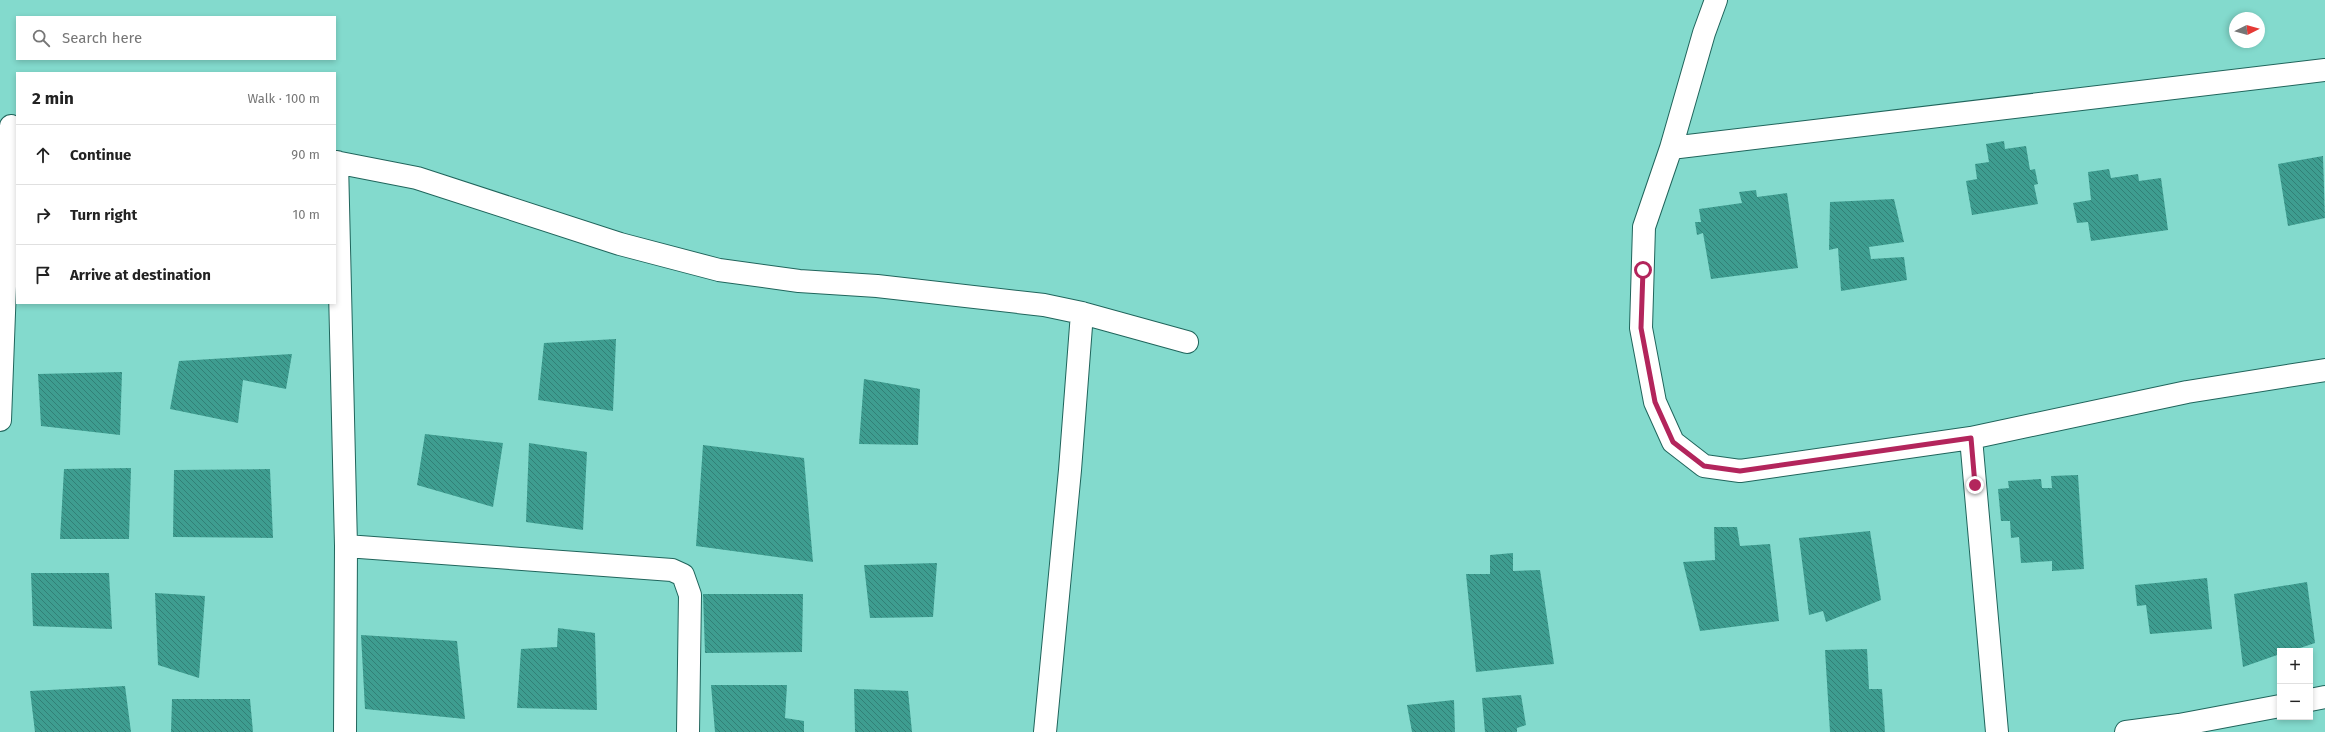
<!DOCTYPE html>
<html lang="en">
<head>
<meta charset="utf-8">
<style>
	body { margin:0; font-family:"Fira Sans",sans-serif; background:#f2f2f2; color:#222 }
	.controls { position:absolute; right:12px; bottom:12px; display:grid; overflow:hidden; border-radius:0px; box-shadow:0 2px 6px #0003 }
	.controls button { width:36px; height:36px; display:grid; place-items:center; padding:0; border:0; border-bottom:1px solid #e0e0e0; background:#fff; color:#222; font:20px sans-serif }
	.compass { position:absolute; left:2229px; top:12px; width:36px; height:36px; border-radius:50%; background:#fff; box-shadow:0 2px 6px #0003; rotate:85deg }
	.stop { position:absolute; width:12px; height:12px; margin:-9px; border:3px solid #b3255c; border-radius:50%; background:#fff }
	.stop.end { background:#b3255c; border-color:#fff; box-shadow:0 1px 4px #0008 }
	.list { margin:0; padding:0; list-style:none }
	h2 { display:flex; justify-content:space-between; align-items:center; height:52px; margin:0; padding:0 16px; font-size:17px }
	h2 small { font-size:13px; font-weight:400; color:#767676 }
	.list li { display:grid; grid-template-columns:26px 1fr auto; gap:12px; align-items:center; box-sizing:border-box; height:60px; padding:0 16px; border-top:1px solid #e0e0e0 }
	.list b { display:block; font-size:15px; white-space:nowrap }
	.list em { font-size:13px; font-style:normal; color:#767676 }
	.icon { flex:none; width:22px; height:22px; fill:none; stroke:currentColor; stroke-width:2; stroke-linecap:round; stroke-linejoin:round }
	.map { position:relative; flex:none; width:2325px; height:732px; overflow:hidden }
	.search { position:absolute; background:#fff; box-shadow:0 2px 6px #0003; left:16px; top:16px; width:320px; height:44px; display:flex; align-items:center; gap:10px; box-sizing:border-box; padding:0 14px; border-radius:0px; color:#767676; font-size:15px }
	.panel { position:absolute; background:#fff; box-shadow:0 2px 6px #0003; left:16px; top:72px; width:320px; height:232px; border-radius:0px }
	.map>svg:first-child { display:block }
	.building { fill:url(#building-back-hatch) }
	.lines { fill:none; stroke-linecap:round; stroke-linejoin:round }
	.minor-casing { stroke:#20655c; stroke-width:24 }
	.minor { stroke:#fff; stroke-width:22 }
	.route { stroke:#b3255c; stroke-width:5 }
</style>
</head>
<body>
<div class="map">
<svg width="2325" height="732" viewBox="0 0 2325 732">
	<defs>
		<pattern id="building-back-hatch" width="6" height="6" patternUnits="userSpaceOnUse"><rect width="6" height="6" fill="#3e9d90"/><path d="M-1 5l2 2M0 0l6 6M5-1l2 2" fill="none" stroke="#328076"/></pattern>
	</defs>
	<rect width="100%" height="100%" fill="#83dacd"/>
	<path class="building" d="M2004,141L2005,149L2026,146L2030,170L2035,169L2038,184L2034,185L2038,204L1972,215L1966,181L1977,179L1975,164L1989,162L1986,144Z
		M2323,156L2325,218L2288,226L2278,164Z
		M2109,169L2111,178L2138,174L2139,181L2161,178L2168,230L2091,241L2088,222L2077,223L2073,203L2091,200L2088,172Z
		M1756,190L1757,197L1787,193L1798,268L1711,279L1703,233L1697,235L1695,222H1701L1699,209L1742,203L1739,192Z
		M1894,199L1904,242L1869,247L1871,259L1904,257L1907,280L1841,291L1838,248L1829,250L1830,202Z
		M616,339L613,411L538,400L544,343Z
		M292,354L286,389L243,380L238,423L170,409L179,361Z
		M122,372L120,435L41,426L38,374Z
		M864,379L920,389L918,445L859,444Z
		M425,434L503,443L493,507L417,485Z
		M529,443L587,452L583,530L526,522Z
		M703,445L804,458L813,562L696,546Z
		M131,468L129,539H60L64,469Z
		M270,469L273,538L173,537L174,470Z
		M2078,475L2084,569L2052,571V561L2021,563L2019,537L2011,538L2010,521H2001L1998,489L2009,488L2008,481L2041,479L2042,488H2052L2051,476Z
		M1714,527H1737L1740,546L1770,544L1779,621L1700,631L1683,562L1715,560Z
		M1870,531L1881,600L1826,622L1823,611L1809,615L1799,538Z
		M1513,553V571L1540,570L1554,664L1476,672L1466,574H1490V555Z
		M937,563L933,617L870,618L864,565Z
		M31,573H109L112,629L33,626Z
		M2207,578L2212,629L2150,634L2146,605L2137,606L2135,585Z
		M2307,582L2315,643L2291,651H2280V654L2243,667L2234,594Z
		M155,593L205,596L199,678L158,665Z
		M703,594H803L802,652L705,653Z
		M558,628L595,633L597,710L517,708L521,649L557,647Z
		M361,635L457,641L465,719L365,709Z
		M1867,649L1869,689H1882L1885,732H1830L1825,650Z
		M711,685H787L785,718L804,721V732H715Z
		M125,686L131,732H35L30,691Z
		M854,689L908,691L912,732H855Z
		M1521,695L1526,725L1517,728V732H1485L1482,698Z
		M172,699H250L253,732H171Z
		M1454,700L1455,732H1412L1407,705Z"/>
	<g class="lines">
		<g class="minor-casing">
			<path id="minor" d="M1716,0L1704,33L1671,148L1644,227L1641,328L1655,402L1673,442L1704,466L1740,471L1971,438L2187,392L2325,370
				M1671,148L2325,70
				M335,162L417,178L620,244L719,270L799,281L877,286L1044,305L1082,313L1187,342
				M337,162L346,546L345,732
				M0,420L11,126
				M1971,438L1997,732
				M346,546L672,570L683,575L690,595L688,732
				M2310,700L2325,697
				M1045,732L1070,470L1082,313
				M2126,732L2179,725L2280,706"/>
		</g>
		<use href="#minor" class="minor"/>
	</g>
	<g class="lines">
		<path class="route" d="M1643,270L1641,328L1655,402L1673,442L1704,466L1740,471L1971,438L1975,485"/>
	</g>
</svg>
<div class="controls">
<button>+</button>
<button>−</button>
</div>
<svg class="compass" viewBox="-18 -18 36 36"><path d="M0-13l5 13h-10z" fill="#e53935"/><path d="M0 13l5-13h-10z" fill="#767676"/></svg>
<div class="stop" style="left:1643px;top:270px"></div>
<div class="stop end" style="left:1975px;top:485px"></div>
<div class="search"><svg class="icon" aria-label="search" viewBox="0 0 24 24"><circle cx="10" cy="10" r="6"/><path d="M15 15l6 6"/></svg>Search here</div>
<section class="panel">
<h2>2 min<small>Walk · 100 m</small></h2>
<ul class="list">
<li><svg class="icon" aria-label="ahead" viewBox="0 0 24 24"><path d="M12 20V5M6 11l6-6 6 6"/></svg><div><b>Continue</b></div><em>90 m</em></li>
<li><svg class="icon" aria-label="right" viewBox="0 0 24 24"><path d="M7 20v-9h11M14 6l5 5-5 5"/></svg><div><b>Turn right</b></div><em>10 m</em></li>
<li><svg class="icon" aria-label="arrive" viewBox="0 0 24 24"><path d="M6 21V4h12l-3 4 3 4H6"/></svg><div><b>Arrive at destination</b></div></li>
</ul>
</section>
</div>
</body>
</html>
